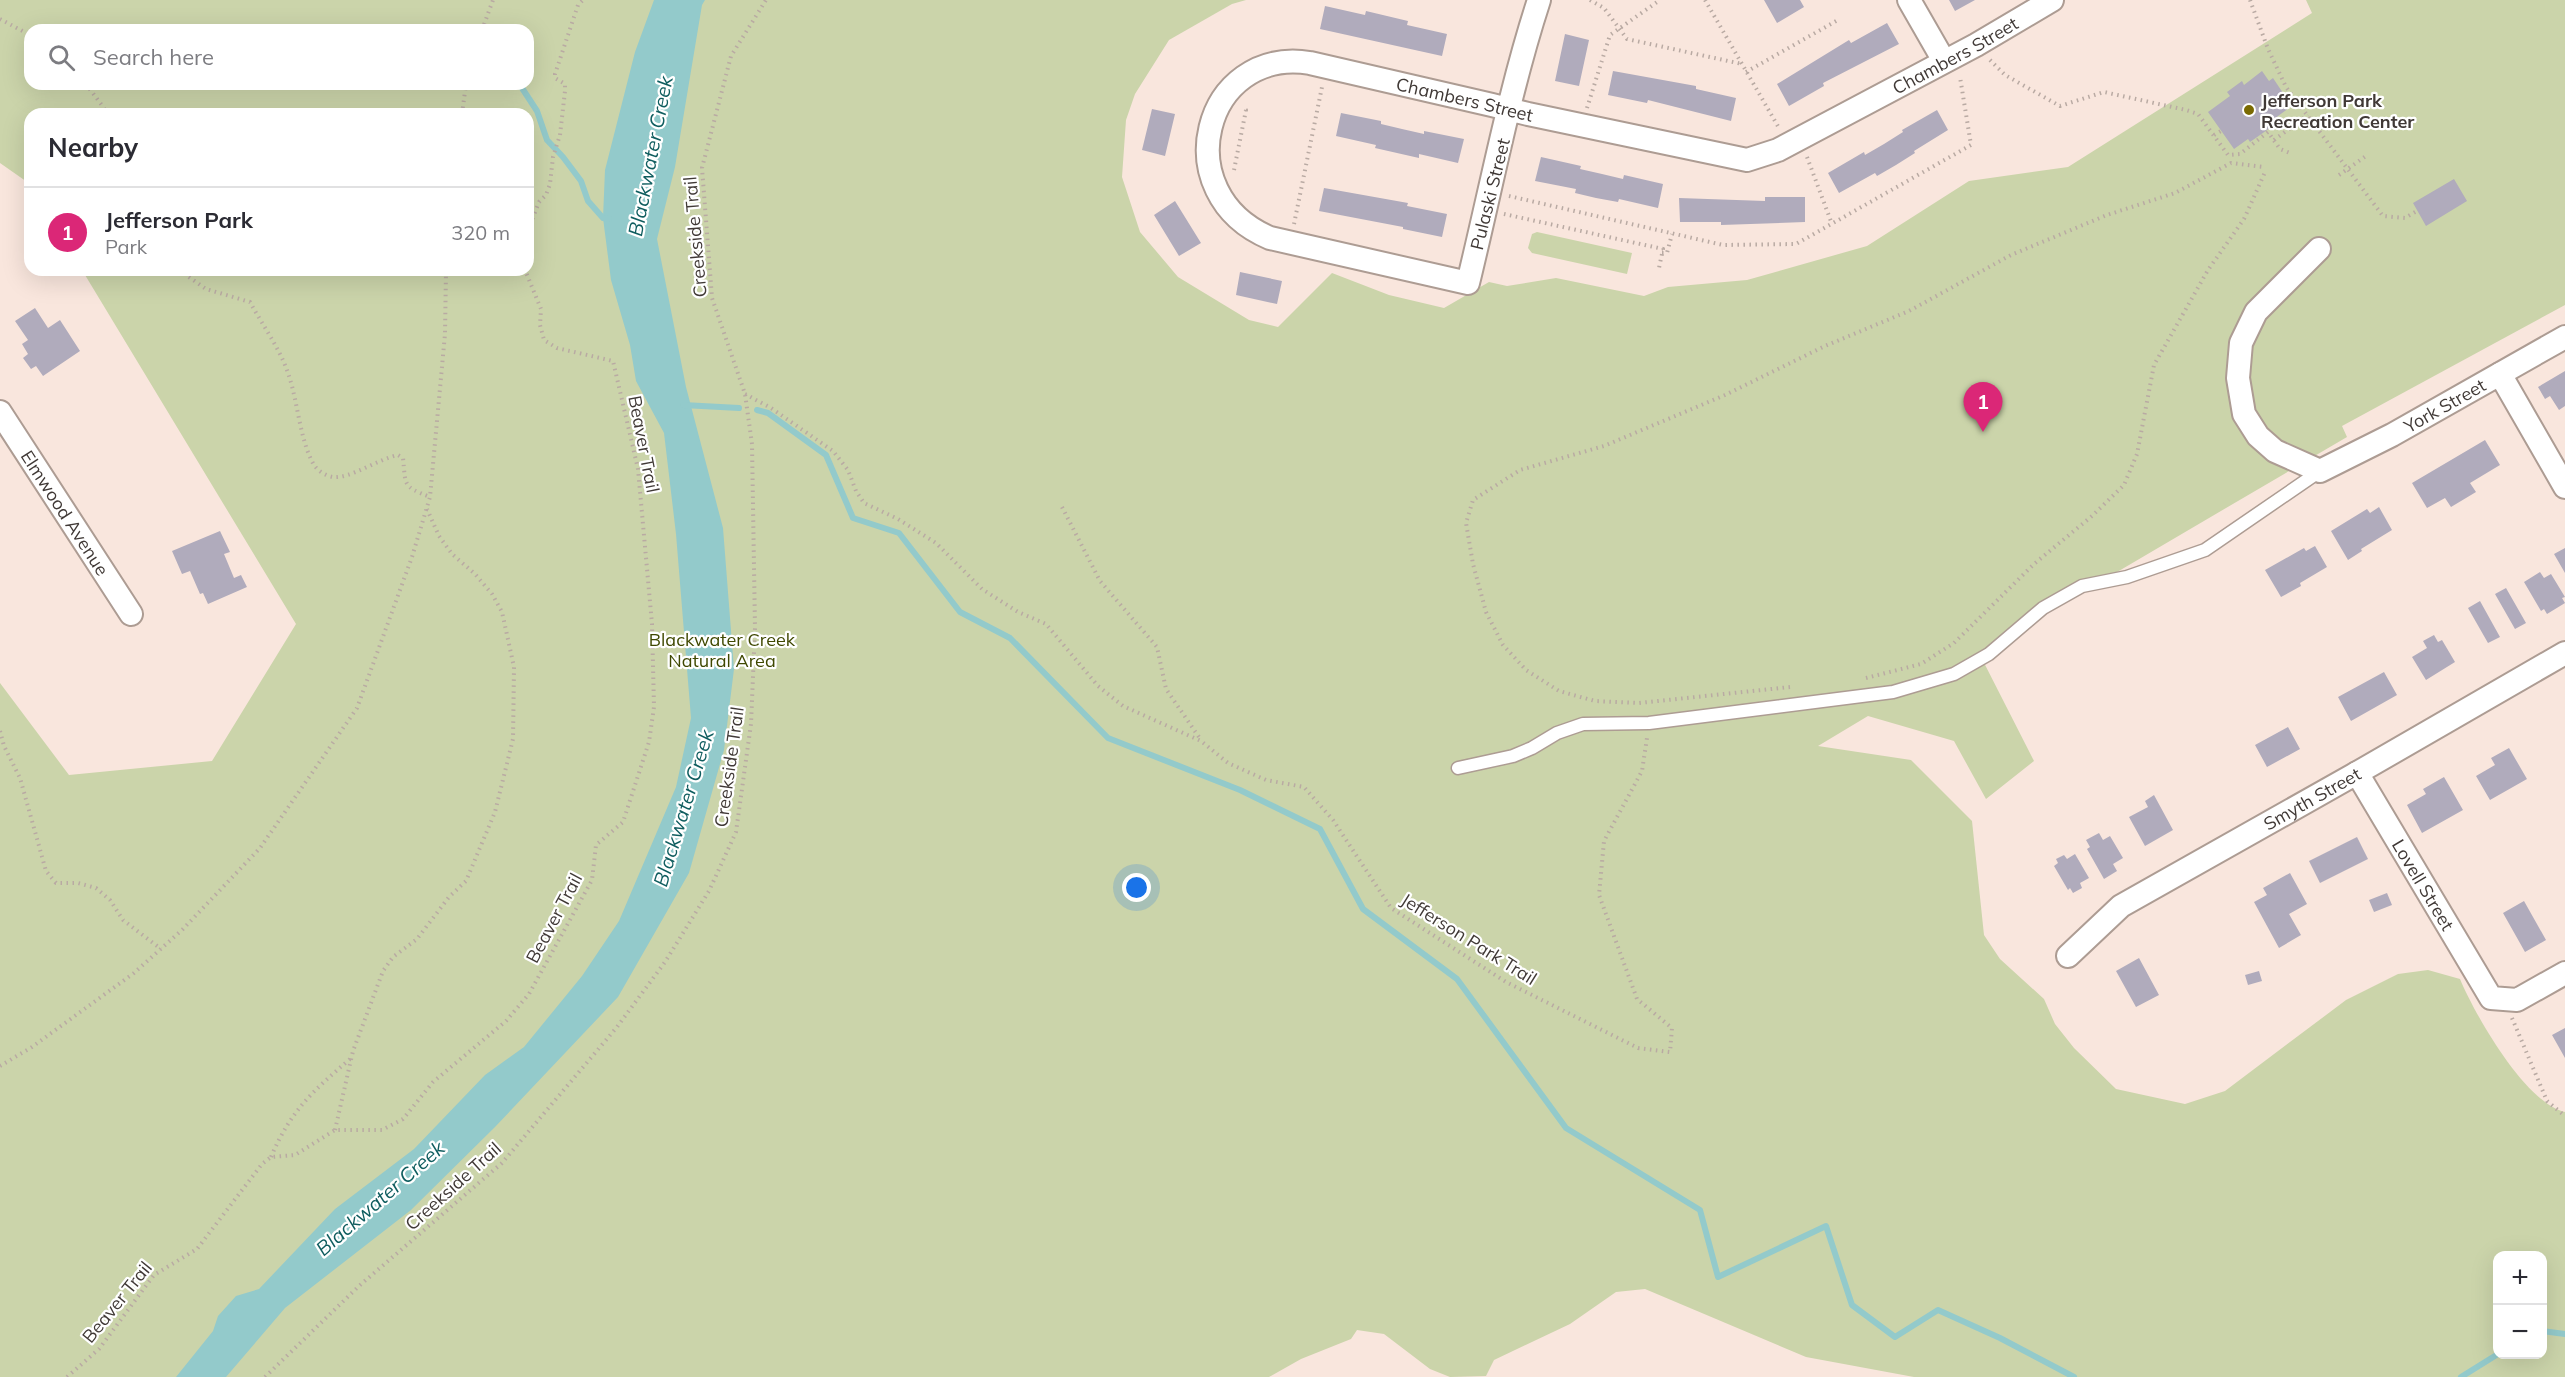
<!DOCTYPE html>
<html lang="en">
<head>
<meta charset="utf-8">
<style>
	body { margin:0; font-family:Mulish,sans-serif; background:#f7f7f7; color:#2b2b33 }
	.controls { position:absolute; right:18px; bottom:18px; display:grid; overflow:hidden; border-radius:12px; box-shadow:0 6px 24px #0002 }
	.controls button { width:54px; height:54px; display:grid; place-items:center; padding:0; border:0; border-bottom:2px solid #e1e1e2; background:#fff; color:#2b2b33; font:30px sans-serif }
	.you { position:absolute; left:1137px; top:888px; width:21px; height:21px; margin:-15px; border:4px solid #fff; border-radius:50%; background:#1a73e8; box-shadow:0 0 0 9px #1a73e833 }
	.badge { display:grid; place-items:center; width:39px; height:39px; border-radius:50%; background:#db2777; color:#fff; font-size:20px; font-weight:700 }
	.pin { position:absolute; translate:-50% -50px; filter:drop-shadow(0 2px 3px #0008) }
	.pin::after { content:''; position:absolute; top:32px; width:21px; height:18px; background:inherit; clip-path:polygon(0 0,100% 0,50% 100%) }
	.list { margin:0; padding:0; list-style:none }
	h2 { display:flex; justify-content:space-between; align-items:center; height:78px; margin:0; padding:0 24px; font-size:26px }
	h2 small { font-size:20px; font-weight:400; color:#7c7c81 }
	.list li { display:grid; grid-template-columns:39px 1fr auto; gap:18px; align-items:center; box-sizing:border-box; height:90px; padding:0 24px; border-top:2px solid #e1e1e2 }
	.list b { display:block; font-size:22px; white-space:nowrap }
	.list p { margin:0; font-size:20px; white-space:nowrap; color:#7c7c81 }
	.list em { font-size:20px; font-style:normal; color:#7c7c81 }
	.icon { flex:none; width:33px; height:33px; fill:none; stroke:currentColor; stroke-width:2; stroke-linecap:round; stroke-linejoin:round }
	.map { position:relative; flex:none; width:2565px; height:1377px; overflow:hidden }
	.search { position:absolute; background:#fff; box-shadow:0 6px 24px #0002; left:24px; top:24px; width:510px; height:66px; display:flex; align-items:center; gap:15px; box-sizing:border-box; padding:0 21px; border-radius:18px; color:#7c7c81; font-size:22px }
	.panel { position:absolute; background:#fff; box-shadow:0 6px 24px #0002; left:24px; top:108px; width:510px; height:168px; border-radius:18px }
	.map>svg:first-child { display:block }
	.green { fill:#cbd4aa; fill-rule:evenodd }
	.water { fill:#93cacb }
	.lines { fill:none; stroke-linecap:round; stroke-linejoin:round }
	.stream { stroke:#93cacb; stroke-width:6 }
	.building { fill:#b0abbc }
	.service-casing { stroke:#ad9c93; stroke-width:15 }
	.minor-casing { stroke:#ad9c93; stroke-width:26 }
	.path { stroke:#b9aaa3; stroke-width:4; stroke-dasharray:1.5 4.5; stroke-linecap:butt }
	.service { stroke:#fff; stroke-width:12 }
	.minor { stroke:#fff; stroke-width:22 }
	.poi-dot { fill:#7a6a02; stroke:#fff; stroke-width:2 }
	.labels { text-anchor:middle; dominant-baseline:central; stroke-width:4.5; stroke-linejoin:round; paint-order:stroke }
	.street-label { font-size:18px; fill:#403936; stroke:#fff }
	.poi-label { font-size:18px; font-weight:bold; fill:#403936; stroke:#fff; text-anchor:start }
	.park-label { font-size:18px; fill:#3f4801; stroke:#fff }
	.water-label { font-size:20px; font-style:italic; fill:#0f5d5f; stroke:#fff }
</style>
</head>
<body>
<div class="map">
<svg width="2565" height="1377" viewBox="0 0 2565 1377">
	<rect width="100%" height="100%" fill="#f9e6dd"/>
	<path class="green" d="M0,0H1246L1232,4L1169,40L1135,94L1126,120L1122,177L1140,232L1178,277L1249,320L1278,327L1332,273L1389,295L1444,308L1489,282L1507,286L1556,278L1644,296L1668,287L1747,280L1867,246L1969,181L2068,167L2312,13L2306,0H2565V305L2342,426L2347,437L1979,653L2034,761L1986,799L1954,741L1868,716L1818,746L1911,760L1972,821L1984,935L2000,959L2044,999L2055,1024L2074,1048L2116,1089L2185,1104L2225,1091L2346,1000L2398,974L2428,970L2460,979C2475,1015 2526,1104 2565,1112V1377H1914L1806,1357L1645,1289L1616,1292L1570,1324L1494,1360L1486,1376L1450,1377L1430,1369L1384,1334L1357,1330L1351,1339L1301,1359L1269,1377H0V683L69,775L212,761L296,624L82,270H528V114H30V184L0,163ZM30,30H528V84H30ZM2498,1256H2542V1354H2498Z
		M1537,232L1632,253L1627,274L1532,253L1528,248L1532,234Z"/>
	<path class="water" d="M654,0H705L702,5L675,167L657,239L686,387L723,528L734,669L724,750L689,873L618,997L495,1127L411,1210L285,1308L226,1377H176L213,1331L218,1316L236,1296L259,1289L335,1209L414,1149L485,1075L524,1047L582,976L619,921L676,787L691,718L676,534L664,433L636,381L630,345L611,280L603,218L605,170L635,52Z"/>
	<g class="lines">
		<path class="stream" d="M522,88L537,111L547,140L563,157L581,181L588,201L603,218L609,219
			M683,405L739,408
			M757,410L768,413L826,455L853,518L899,533L960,612L1010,638L1108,738L1240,790L1320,829L1363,909L1457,979L1566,1128L1700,1210L1718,1277L1826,1226L1852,1305L1895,1337L1938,1310L2000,1338L2074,1377
			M2542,1331L2565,1334
			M2461,1377L2498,1354"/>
	</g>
	<path class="building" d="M1764,0H1800L1804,7L1777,23Z
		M1949,0H1975L1955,11Z
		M1325,6L1365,15L1366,11L1408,21L1407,25L1447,34L1442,56L1320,29Z
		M1887,23L1899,44L1823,83L1824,86L1789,106L1777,84L1849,40L1851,43Z
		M1565,34L1589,40L1579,86L1555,81Z
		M1613,71L1696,86V89L1736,98L1731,121L1648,100L1647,103L1608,95Z
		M2262,71L2269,81L2273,78L2285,96L2282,98L2289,108L2267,124L2270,128L2250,142L2248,139L2234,149L2208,112L2230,96L2227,92L2242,81L2244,85Z
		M1152,109L1175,114L1165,156L1142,150Z
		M1937,110L1948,130L1914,151L1915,153L1896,165L1877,176L1875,173L1839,193L1828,173L1864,152L1865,155L1884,144L1903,132L1902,130Z
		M1341,113L1381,121V124L1402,129L1424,134V131L1464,139L1458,163L1419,154V158L1375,148L1376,145L1336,136Z
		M1541,157L1581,166L1580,169L1602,174L1623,179L1624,175L1663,184L1658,208L1619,199L1618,202L1596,198L1575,193L1576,189L1535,181Z
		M2454,179L2467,201L2426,226L2413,203Z
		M1324,188L1408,203L1407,206L1447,214L1442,237L1403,229V227L1319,211Z
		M1765,197H1805V222L1721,225V222H1680L1679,198L1765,201Z
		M1175,201L1201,243L1179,256L1154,215Z
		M1240,272L1282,281L1277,304L1236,295Z
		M35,308L48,328L60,320L80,351L43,376L36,366L31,369L23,358L28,354L22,344L28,340L15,321Z
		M2565,371V406L2559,410L2550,396L2545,399L2538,387Z
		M2485,440L2500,465L2470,483L2476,492L2451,507L2445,498L2427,508L2412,483Z
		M2379,507L2392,530L2361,549L2362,551L2348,560L2331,531L2367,509L2370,513Z
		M220,531L230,552L224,554L234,578L241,575L247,587L208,604L203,593L200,594L190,571L182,574L172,551Z
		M2315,546L2327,567L2300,583L2301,586L2281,597L2265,570L2304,548L2306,551Z
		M2565,548V573L2554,554Z
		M2540,572L2544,578L2551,574L2565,597L2562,598L2565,603L2547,614L2544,609L2541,611L2524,582Z
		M2506,588L2526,623L2515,629L2495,594Z
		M2480,601L2500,637L2488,643L2468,608Z
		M2434,635L2438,642L2442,640L2455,662L2426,680L2412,657L2427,648L2423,641Z
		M2384,672L2397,695L2351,721L2338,697Z
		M2288,727L2300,749L2267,767L2255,745Z
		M2509,748L2527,779L2490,800L2476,776L2495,765L2491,758Z
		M2444,777L2463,810L2422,833L2407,805L2426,794L2423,789Z
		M2154,795L2173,830L2145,846L2129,817L2148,807L2145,801Z
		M2099,833L2103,840L2110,836L2123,858L2113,864L2117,871L2104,879L2087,849L2090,847L2086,840Z
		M2357,837L2368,859L2320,883L2309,861Z
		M2075,854L2089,878L2080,883L2082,888L2073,893L2070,888L2068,890L2054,866L2058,863L2056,859L2064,855L2067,859Z
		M2290,873L2307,904L2289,914L2301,935L2279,948L2254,902L2267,895L2263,888Z
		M2387,893L2392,905L2374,912L2369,900Z
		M2524,901L2546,940L2525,952L2503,913Z
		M2139,958L2159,995L2136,1007L2116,971Z
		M2259,971L2262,981L2248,985L2245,975Z
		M2565,1028V1058L2552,1035Z"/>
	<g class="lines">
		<g class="service-casing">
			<path id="service" d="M1458,768L1513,756L1532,748L1557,733L1583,724L1649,723L1893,692L1954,674L1989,654L2043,608L2082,586L2127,577L2205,550L2320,471"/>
		</g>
		<g class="minor-casing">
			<g id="minor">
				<path id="s1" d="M1539,0C1509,92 1491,189 1468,283L1270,238C1165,194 1203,46 1310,63L1492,105L1528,114L1747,160L1778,150L1976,45L2052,0"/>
				<path d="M1909,0L1944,61"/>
				<path id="s2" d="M2319,249L2256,312L2241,343L2238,378L2244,414L2258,436L2275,451L2320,471L2392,435L2565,337"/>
				<path d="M2500,374L2565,487"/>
				<path id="s3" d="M0,412L131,614"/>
				<path id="s4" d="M2357,773L2491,998L2517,1000L2565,973"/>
				<path id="s5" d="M2068,956L2121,906L2357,773L2565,653"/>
			</g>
		</g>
		<path class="path" d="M1590,0L1604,8L1627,39L1742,64
			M1705,0L1779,128
			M2250,0L2268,49L2286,87L2383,216L2405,218L2417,211
			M0,19L30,35
			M482,30L493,0
			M1990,60L2005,75L2060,106L2104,92L2186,110L2198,114L2228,155L2240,154L2268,132L2280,149L2290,153
			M1746,72L1838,20
			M86,84L104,108L106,114
			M1587,108L1610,35L1660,0
			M462,114L466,84
			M2214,135L2221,131
			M2274,140L2308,115
			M1807,157L1832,224
			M1234,170L1246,110L1243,108
			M2339,175L2366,156
			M1509,196L1723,245L1796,244L1971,145L1960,77
			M1504,214L1663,249L1659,268
			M1294,224L1322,87
			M528,230L539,202L546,195L550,184L553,157L560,135L565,91V84L555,78V74L578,5L583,0
			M1662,253H1667L1672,234
			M179,270L206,289L250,302C263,326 281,350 289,376C298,403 300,441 314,465C318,471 326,476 333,477C350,479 378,459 398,455L403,458C406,486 402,486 430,497
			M745,394L771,408L833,451L848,470L856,491L864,503L898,519L936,543L982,589L1018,612L1046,624L1098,686L1123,706L1201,741L1228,763L1266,780L1304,787L1333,820L1391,908L1506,982L1638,1048L1670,1052L1672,1028L1637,999L1599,895L1604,841L1642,771L1647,738
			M1062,507L1100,581L1157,647L1166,689L1201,740
			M1866,678L1921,664L1954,643L2034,564L2092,516L2124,485L2137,454L2154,365L2208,270L2244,219L2266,170
			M1790,687L1639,703L1595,701L1559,691L1526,670L1503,645L1486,612L1473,564L1466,523L1473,500L1520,470L1604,446L1725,395L1825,346L1909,311L2011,255L2107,215L2175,193L2231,163L2264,167
			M0,731L4,746L20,778L46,871L56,883H78L96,888L110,900L123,920L161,949
			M2512,1018L2547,1101L2565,1116
			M0,1066L32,1047L134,973L183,929L260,848L357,708L412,557L430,497L445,334L446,270
			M335,1130L353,1051L383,971L393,957L417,939L449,897L466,881L495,812L513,739L514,667L502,612L492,594L475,574L452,554L439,536L427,509
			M271,1157C291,1110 313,1091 350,1059
			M67,1377L99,1349L154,1275L197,1249L262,1164L271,1157L295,1155L335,1130H382L403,1119L433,1082L506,1021L529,994L592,880L596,845L623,822L649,742L654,707L652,624L638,469L613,361L557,348L544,340L540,325L541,309L525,270
			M265,1377L359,1286L502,1163L617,1027L665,962L709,891L736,832L751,724L755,628L752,444L745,394L712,298L702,168L731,56L766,0"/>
		<use href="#service" class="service"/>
		<use href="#minor" class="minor"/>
	</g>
	<circle class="poi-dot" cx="2249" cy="110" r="6"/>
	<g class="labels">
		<g class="street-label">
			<text stroke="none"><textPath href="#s1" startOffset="1444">Chambers Street</textPath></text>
			<text stroke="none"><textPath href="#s1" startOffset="922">Chambers Street</textPath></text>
			<text transform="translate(1490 194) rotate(-76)">Pulaski Street</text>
			<text transform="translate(695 237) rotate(-95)">Creekside Trail</text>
			<text stroke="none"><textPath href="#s2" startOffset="434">York Street</textPath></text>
			<text transform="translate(644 444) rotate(79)">Beaver Trail</text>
			<text stroke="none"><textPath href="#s3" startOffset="120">Elmwood Avenue</textPath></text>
			<text transform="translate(729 767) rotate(-82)">Creekside Trail</text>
			<text stroke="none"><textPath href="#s5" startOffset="292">Smyth Street</textPath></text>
			<text stroke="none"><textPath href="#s4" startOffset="130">Lovell Street</textPath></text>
			<text transform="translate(554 918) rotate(-62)">Beaver Trail</text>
			<text transform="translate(1469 939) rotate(32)">Jefferson Park Trail</text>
			<text transform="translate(453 1186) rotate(-42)">Creekside Trail</text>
			<text transform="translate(117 1302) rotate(-51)">Beaver Trail</text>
		</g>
		<g class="poi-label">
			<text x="2261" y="100">Jefferson Park<tspan x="2261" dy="21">Recreation Center</tspan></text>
		</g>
		<g class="park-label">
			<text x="722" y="639">Blackwater Creek<tspan x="722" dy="21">Natural Area</tspan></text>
		</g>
		<g class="water-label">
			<text transform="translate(650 156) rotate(-79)">Blackwater Creek</text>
			<text transform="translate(683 808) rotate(-73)">Blackwater Creek</text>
			<text transform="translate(380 1198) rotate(-41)">Blackwater Creek</text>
		</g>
	</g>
</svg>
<div class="controls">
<button>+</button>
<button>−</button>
</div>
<div class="you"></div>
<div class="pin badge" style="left:1983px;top:432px">1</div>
<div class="search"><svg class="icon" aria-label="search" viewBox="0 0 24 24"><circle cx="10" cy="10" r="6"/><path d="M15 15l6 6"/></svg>Search here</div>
<section class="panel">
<h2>Nearby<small></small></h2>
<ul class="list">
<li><span class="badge">1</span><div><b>Jefferson Park</b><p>Park</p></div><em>320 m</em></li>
</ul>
</section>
</div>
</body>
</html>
